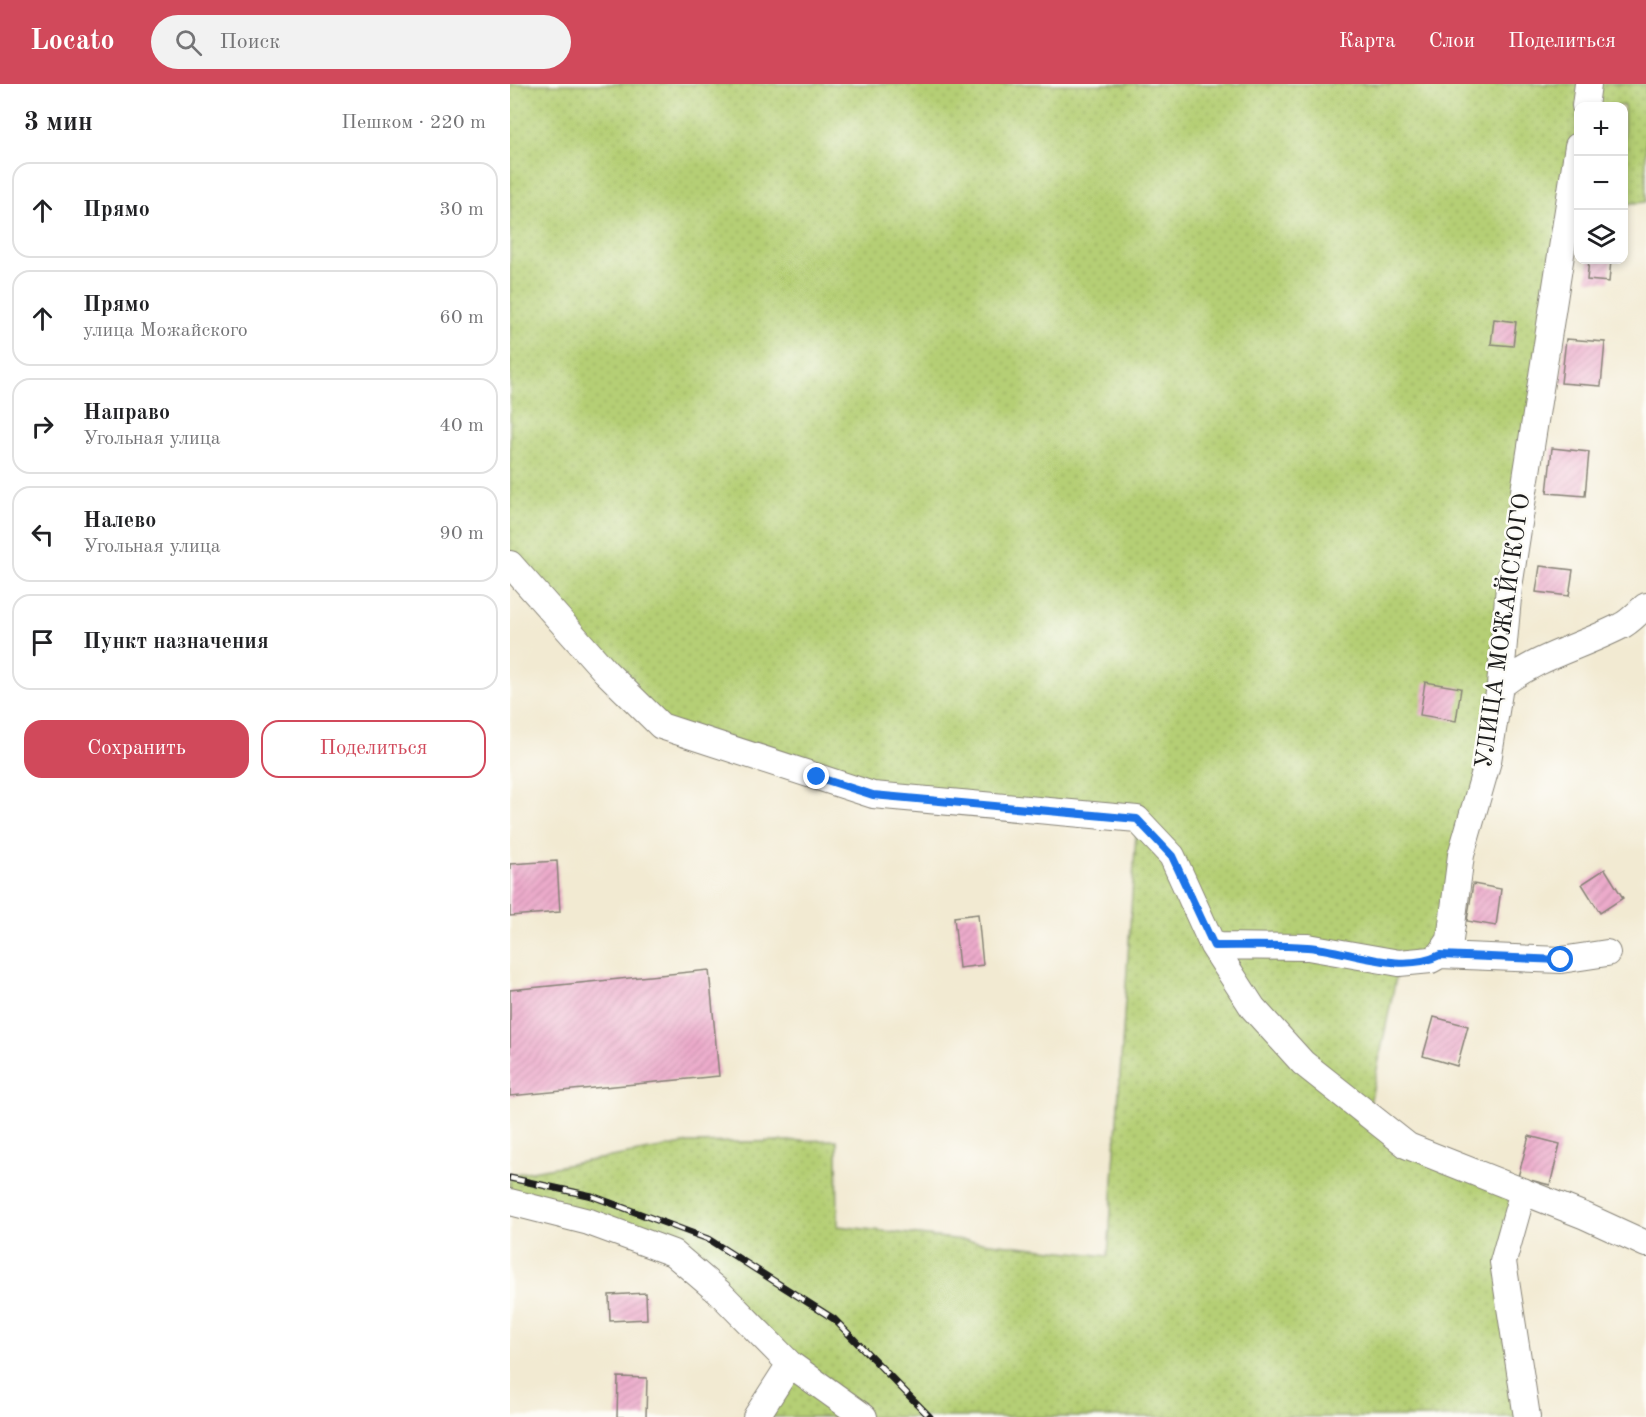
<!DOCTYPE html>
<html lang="ru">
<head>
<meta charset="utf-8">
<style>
	body { margin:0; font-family:"Old Standard TT",serif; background:#f2f2f2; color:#202124 }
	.controls { position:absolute; right:18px; top:18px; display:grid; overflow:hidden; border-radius:12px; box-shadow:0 3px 9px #0003 }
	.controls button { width:54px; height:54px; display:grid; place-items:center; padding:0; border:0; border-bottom:2px solid #e0e0e0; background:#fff; color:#202124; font:30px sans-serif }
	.stop { position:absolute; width:18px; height:18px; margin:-14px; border:4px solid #1a73e8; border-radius:50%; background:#fff }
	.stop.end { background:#1a73e8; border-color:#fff; box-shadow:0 2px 6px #0008 }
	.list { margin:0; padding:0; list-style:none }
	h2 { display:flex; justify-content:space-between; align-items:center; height:78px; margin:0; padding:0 24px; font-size:26px }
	h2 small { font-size:20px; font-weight:400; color:#757577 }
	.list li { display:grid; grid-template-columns:39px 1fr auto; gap:18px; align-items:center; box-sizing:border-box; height:96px; margin:0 12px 12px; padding:0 12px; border:2px solid #e0e0e0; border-radius:18px }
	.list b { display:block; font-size:22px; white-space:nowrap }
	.list p { margin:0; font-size:20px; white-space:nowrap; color:#757577 }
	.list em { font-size:20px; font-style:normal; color:#757577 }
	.actions { display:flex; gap:12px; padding:18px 24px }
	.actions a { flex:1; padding:14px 0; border:2px solid #d1495b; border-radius:18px; text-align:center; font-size:21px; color:#d1495b }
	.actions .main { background:#d1495b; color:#fff }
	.icon { flex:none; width:33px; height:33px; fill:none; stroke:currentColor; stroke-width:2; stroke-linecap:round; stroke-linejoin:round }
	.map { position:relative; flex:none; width:1136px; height:1333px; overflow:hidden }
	header { display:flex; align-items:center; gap:36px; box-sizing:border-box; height:84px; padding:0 30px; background:#d1495b; color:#fff }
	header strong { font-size:28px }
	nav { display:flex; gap:33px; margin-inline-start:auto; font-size:21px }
	.search { width:420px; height:54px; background:#f2f2f2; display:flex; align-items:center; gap:15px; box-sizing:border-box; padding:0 21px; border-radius:33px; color:#757577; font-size:22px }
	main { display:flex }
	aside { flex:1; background:#fff }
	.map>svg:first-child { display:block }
	.grass { fill:url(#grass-dots); stroke:#687648; stroke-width:1.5 }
	.building { fill:url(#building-hatch) }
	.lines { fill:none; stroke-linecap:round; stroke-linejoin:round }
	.minor-casing { stroke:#878377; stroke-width:28 }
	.minor { stroke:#fff; stroke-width:26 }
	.rail-casing { stroke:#1c1c1c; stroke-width:7 }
	.rail { stroke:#fdfcf7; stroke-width:4.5; stroke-dasharray:14; stroke-linecap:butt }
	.route { stroke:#1a73e8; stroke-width:8 }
	.labels { text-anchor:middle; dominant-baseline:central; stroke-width:5; stroke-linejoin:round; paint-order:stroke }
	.street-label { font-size:24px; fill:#1c1c1c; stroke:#fdfcf7 }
</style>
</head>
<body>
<header>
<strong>Locato</strong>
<div class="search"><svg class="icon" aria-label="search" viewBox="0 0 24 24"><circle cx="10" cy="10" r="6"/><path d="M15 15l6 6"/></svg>Поиск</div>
<nav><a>Карта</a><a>Слои</a><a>Поделиться</a></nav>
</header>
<main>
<aside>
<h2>3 мин<small>Пешком · 220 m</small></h2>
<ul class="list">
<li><svg class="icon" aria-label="ahead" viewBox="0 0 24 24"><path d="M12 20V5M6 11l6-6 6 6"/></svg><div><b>Прямо</b></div><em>30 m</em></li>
<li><svg class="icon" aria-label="ahead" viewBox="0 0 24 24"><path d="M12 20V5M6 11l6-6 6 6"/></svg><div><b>Прямо</b><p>улица Можайского</p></div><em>60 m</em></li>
<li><svg class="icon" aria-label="right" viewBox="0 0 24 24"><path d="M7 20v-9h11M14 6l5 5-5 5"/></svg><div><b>Направо</b><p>Угольная улица</p></div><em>40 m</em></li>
<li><svg class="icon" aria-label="left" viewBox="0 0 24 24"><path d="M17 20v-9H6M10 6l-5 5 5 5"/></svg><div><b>Налево</b><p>Угольная улица</p></div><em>90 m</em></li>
<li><svg class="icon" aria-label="arrive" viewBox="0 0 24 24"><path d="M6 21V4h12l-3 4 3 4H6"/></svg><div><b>Пункт назначения</b></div></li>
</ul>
<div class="actions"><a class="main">Сохранить</a><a>Поделиться</a></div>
</aside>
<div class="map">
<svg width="1136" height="1333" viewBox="0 0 1136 1333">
	<defs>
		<pattern id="grass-dots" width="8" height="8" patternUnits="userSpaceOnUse" patternTransform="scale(1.5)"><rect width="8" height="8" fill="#b5cf75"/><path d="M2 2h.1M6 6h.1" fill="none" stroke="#9bb165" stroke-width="1.8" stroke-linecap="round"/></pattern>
		<pattern id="building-hatch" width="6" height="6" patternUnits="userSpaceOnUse" patternTransform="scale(1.5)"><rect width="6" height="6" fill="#ecabcb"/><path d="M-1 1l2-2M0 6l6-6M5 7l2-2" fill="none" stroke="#ca93ae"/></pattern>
	</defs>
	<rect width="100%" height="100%" fill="#fdfcf7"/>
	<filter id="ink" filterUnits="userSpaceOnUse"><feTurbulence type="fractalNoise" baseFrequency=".0167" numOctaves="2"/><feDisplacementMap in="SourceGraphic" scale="12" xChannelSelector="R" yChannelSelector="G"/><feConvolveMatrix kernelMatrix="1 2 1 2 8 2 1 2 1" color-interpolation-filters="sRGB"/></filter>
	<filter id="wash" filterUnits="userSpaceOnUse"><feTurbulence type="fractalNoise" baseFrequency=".008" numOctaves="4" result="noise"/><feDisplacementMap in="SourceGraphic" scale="24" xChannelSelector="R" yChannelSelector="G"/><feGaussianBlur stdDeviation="1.35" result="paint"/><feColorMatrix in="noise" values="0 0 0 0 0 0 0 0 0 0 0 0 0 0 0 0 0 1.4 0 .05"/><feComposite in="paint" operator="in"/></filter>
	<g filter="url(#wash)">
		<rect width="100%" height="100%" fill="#f2ead2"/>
		<path class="grass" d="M0,0H1136V118L1114,120V22H1068V124L940,856L889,879L858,1029L1013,1107L993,1178L1017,1333H246L280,1280L163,1169L0,1118V1091L179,1059L327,1056L328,1142L598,1172L627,735L363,711L151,642L0,480Z"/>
		<g id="blocks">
			<path class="building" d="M1079,176H1101L1099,198L1077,196Z
				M984,235L1006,238L1003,262L981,260Z
				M1056,255L1095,258L1091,302L1051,299Z
				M1042,364L1079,368L1075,412L1037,409Z
				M1030,482L1063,486L1059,512L1026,508Z
				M915,598L951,604L946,637L910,631Z
				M47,777L50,828L0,832V780Z
				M1095,785L1113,814L1090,829L1072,800Z
				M963,800L991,805L986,842L957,837Z
				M468,830L473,881L449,884L444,833Z
				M199,886L209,992L0,1012V906Z
				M924,933L958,942L947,982L913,972Z
				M1019,1052L1050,1060L1040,1101L1008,1093Z
				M136,1209L137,1235L100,1237L99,1211Z
				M108,1293L137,1294L136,1333H107Z"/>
		</g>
	</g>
	<g filter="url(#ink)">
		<use href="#blocks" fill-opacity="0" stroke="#878377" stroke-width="1.5"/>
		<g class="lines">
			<g class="minor-casing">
				<path id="minor" d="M1075,22L1078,0
					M0,480L95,587L151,642L363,711L627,735L662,772L703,862L743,924L793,979L898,1062L1075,1132L1136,1160
					M990,602C1030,571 1068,564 1111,542C1120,538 1128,528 1136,522
					M703,862L798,863L889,879L921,876L930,871L940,856L951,771L978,677L990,602L999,503L1068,62
					M930,871L1051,876L1097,869
					M1013,1107L993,1178L1017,1333
					M0,1118L79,1138L163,1169L210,1209L280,1280L354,1333
					M246,1333L280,1280"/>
			</g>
			<use href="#minor" class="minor"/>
			<g class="rail-casing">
				<path id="rail" d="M0,1094L82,1112L198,1155L324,1235L420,1333"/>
			</g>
			<use href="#rail" class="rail"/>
		</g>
	</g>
	<g class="lines" filter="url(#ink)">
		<path class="route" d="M307,693L363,711L627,735L662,772L704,862C735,862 766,861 797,863C839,866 890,891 930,871L1051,876"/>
	</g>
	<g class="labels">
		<g class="street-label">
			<text transform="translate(994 547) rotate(-82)">УЛИЦА МОЖАЙСКОГО</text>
		</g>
	</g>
</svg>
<div class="controls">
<button>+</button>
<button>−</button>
<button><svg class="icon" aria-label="layers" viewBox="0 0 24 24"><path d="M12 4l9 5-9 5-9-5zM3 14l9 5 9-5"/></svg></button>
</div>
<div class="stop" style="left:1051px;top:876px"></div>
<div class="stop end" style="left:307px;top:693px"></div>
</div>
</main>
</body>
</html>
